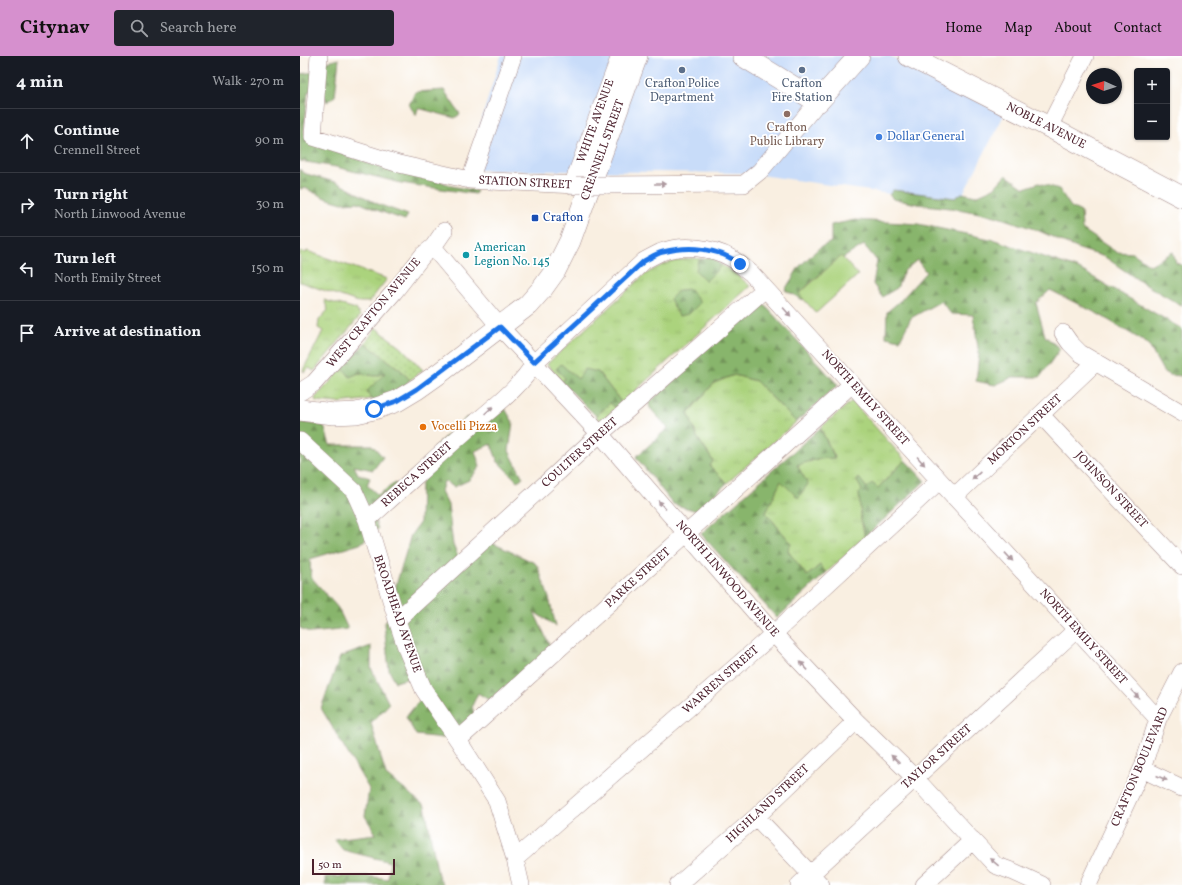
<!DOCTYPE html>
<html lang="en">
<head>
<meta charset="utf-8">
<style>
	body { margin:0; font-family:Vollkorn,serif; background:#20242c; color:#f1f3f6 }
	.controls { position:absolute; right:12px; top:12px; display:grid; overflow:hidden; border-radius:4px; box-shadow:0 1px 3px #0004 }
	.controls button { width:36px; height:36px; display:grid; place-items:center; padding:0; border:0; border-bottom:1px solid #363941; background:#171b24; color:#f1f3f6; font:20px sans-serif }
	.compass { position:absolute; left:786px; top:12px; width:36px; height:36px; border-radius:50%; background:#171b24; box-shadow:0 1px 3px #0004; rotate:273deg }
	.scale { position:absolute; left:12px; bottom:10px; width:83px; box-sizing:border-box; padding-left:4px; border:2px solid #4a1f2b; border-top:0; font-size:11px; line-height:14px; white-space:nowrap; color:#4a1f2b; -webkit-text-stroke:3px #fff; paint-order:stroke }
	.stop { position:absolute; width:12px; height:12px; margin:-9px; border:3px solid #1a73e8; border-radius:50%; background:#fff }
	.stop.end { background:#1a73e8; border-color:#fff; box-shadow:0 1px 4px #0008 }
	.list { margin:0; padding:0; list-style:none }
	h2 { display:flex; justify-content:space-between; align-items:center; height:52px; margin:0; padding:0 16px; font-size:17px }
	h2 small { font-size:13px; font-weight:400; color:#9ea1a6 }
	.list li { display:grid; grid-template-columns:26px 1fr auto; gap:12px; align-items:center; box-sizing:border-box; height:64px; padding:0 16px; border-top:1px solid #363941 }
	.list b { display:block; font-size:15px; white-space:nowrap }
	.list p { margin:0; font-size:13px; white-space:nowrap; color:#9ea1a6 }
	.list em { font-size:13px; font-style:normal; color:#9ea1a6 }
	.icon { flex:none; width:22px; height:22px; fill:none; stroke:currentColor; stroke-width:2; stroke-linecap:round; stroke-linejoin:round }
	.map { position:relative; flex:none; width:882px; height:829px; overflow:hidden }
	header { display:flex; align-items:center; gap:24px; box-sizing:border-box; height:56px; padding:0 20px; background:#d690ce; color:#111 }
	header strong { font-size:19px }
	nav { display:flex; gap:22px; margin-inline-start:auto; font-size:14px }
	.search { width:280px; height:36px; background:#20242c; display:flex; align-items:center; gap:10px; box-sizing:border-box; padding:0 14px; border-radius:4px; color:#9ea1a6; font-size:15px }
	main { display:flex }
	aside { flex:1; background:#171b24 }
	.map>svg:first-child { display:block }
	.built { fill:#c8dcf9 }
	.grass { fill:url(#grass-tufts); stroke:#7a7954 }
	.forest { fill:url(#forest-firs); stroke:#696a4c }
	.park { fill:url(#park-dots); stroke:#7a7954 }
	.pitch { fill:#abd37d; stroke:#7a7954 }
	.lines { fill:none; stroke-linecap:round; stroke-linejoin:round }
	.minor-casing { stroke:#a28786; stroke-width:18 }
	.major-casing { stroke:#a28786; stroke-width:22 }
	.minor { stroke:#fff; stroke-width:17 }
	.major { stroke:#fff; stroke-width:21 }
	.minor-bridge-casing { stroke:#a28786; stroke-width:18; stroke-linecap:butt }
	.minor-bridge { stroke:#fff; stroke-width:17 }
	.oneway { fill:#ae9aa0 }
	.route { stroke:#1a73e8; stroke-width:5 }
	.service-dot { fill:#5c6f8a; stroke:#fff; stroke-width:1.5 }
	.education-dot { fill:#8d6e63; stroke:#fff; stroke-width:1.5 }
	.shop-dot { fill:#3f7fe0; stroke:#fff; stroke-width:1.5 }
	.transit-dot { fill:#1a4fb4; stroke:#fff; stroke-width:1.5 }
	.culture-dot { fill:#0f9aa8; stroke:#fff; stroke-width:1.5 }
	.food-dot { fill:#e8710a; stroke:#fff; stroke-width:1.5 }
	.labels { text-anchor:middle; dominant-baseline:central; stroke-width:3.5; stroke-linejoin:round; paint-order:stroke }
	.service-label { font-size:12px; fill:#4e5e75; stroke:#fff }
	.street-label { font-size:12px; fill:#4a1f2b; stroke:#fff }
	.education-label { font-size:12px; fill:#785e54; stroke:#fff }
	.shop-label { font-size:12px; fill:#366cbe; stroke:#fff; text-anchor:start }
	.transit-label { font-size:12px; fill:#164399; stroke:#fff; text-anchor:start }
	.culture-label { font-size:12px; fill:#0d838f; stroke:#fff; text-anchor:start }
	.food-label { font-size:12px; fill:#c56008; stroke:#fff; text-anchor:start }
</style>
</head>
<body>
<header>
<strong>Citynav</strong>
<div class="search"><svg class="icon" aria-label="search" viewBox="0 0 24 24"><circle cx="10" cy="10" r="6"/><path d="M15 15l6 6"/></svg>Search here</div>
<nav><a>Home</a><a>Map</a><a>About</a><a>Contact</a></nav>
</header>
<main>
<aside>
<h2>4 min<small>Walk · 270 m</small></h2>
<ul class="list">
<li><svg class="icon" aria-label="ahead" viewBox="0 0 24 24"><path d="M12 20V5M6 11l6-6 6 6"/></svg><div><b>Continue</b><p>Crennell Street</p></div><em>90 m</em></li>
<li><svg class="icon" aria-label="right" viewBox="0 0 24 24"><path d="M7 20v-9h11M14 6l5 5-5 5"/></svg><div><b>Turn right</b><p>North Linwood Avenue</p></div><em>30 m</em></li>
<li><svg class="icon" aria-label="left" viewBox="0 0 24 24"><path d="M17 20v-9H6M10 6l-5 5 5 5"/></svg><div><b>Turn left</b><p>North Emily Street</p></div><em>150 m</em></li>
<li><svg class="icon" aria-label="arrive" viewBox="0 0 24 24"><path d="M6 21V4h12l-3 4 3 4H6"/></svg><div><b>Arrive at destination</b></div></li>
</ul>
</aside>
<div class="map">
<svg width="882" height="829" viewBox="0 0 882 829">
	<defs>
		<pattern id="grass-tufts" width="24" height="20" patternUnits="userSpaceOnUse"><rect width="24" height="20" fill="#abd37d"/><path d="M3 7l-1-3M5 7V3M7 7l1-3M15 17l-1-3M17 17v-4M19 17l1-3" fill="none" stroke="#95b56c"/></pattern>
		<pattern id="forest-firs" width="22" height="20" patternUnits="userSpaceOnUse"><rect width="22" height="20" fill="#88b56c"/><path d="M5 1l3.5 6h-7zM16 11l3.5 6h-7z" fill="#719359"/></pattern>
		<pattern id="park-dots" width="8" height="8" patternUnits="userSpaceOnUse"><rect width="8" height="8" fill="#abd37d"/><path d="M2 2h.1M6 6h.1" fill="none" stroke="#95b56c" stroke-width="1.8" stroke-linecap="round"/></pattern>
	</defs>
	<rect width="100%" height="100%" fill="#fff"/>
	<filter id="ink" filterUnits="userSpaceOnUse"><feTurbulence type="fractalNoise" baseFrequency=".025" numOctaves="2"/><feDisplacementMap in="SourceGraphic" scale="8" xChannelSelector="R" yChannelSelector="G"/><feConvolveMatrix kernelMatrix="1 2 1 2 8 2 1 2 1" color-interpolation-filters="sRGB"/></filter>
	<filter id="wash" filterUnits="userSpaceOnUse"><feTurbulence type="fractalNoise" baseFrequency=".012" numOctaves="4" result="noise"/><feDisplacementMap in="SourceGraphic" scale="16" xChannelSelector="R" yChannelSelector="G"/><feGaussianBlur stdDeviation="0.9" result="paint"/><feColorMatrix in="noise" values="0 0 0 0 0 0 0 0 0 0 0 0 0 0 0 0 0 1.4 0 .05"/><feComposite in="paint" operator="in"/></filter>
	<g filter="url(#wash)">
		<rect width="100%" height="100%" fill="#f9efe1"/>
		<path class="built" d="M201,0H590L704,59L658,148L447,117L166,114Z"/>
		<path class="grass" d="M0,195L6,197L7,195L87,223L69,246H58L0,226Z
			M392,202L403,203L398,205L420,210L418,207C430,213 440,221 450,230L300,367L296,360L310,347L321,346L298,316L278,324L265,322L262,326L247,308L343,220C363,207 370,206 392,202Z
			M24,244L56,253L60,260L14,315L9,312L4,316L3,314L23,275L18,272L19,264L28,254Z
			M43,312L50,320L59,317L75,320L86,316L72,343L38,347L16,345L15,342Z
			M434,319L456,325L496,366L427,427L409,410L413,405L397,381L388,357L414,327Z
			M552,345L605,404L578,432H567L562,434L561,463L565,481L526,517L520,509L507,520L487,495L491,487L466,457C471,447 474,435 480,426C492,406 514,403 535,401L520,372Z"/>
		<path class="forest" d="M39,3L35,40L27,46L21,31L8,36L4,76L12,85L70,108L106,118L134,122L151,130L177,135L175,138L101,127L36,111L0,105V18L21,15L22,7Z
			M144,34L160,58L155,62L118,52L116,59L109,49L115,36Z
			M0,113L3,117L38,127L78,148L108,159L105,164L79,155L58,146L42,147L25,142L5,132L0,133Z
			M706,119L724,132L739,127L759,133L771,151L781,156L782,173L816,196L833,197L850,209L873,196L876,207L882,209V250L841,226L805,201L779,193L737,174L695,160L658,153L617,148L593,143L589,139L593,134L655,142L662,137L676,140L694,132Z
			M555,164L618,168L695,184L779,213L882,273V320L870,319L863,315L848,288L800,259L750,234L736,247L745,280L760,293L740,321H713L695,329L676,325L679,298L673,259L651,258L641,245L611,262L600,284L586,281L587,256L601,244L626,216L617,204L604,215L597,232L582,241L573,228L577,205L564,189C552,196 512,222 506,232C504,236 504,241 503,244L485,234L499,211L519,192L531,186V169Z
			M412,200L421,210L406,225L396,215L398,205Z
			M390,233L400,247L389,258L379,260L370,243L379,234Z
			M459,243L538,329L496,366L456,325L434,319L414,327L388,357L397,381L413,405L410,410L427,427L397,455L373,448L336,401L368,372L350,352L349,347Z
			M65,287L101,314L110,324L92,344L78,348L70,342L67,335L85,317L75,320L59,317L50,321L43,312Z
			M261,308L278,323L285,313L298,316L321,346L316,352L310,347L296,360L262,326L265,322L256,313Z
			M204,351L213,366L209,395L223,422L217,425L198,406L191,388L175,395L180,411L169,424L154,431L144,425L141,435L148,449L153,489L159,503L190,486L235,507L238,511L249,542L256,570L234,556L250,590L233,608L189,644L178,637L172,650L175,662L168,678L142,682L116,679L106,661L123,640L114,621L95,626L89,614L84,568L96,550L94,536L111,479L120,466L121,428L130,415L135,390L167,361L179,368Z
			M0,366L24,370L30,389H72L83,401L73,414L54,410L58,418L70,422L67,429L78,439L95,427L98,430L74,462L78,473L60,488L10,503L11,521L38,552L48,573L11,577L0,572Z
			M520,372L535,402L517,403L497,409L508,428L498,442L481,425L466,457L491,487L488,495L507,520L520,509L526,517L477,562L401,478Z
			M605,404L625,425L565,481L561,463L559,437L562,434L557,425L559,422L567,432L572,427L578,432Z
			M71,590V612L89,648L71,667L86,719L125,750L138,819L143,829H25V821L67,820L88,823L90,806L43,794L34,783L76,778L65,760L69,733L21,652L40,601Z"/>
		<path class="park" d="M76,272L102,292L123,314L110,324L101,314L65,287Z"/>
		<path class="pitch" d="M541,200L558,219L516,257L499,238Z"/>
	</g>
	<g filter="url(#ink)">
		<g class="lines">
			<g class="minor-casing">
				<path id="minor" d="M19,0L13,81L99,108L170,124L276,129
					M749,71L785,0
					M170,124L213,0
					M306,129L444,128L460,115L518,46
					M272,130L320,0
					M133,191L200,271L300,378L474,578L556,665L615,722L695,809L714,816L742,829
					M763,277L770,287L780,297L882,357
					M0,336L14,327L94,236L123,199L133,191L144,175
					M741,359L882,510
					M0,385L54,435L67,464L97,564L108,597L124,634L158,684L197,745L215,803L221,829
					M654,441L796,306
					M67,464C100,435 133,404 166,375C189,354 219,334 235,306L344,205C349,202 355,199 361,196C381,188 412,191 431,202C438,206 444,212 451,217L552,328L585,365L858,663
					M97,564L292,385L465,233
					M158,684L552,328
					M842,713L882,732
					M456,761L521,829
					M215,803L470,581L639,425
					M378,829L456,761L556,665
					M499,829L776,574
					M624,829L673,784
					M788,829L842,713L858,663L882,616"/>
			</g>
			<g class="major-casing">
				<path id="major" d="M443,0L518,46L559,0
					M609,0L749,71L882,141
					M0,354L34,358L56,357L74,353L97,345L117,333L141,316L228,249L242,233L255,215L270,185L337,0"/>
			</g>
			<use href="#minor" class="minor"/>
			<use href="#major" class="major"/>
			<g class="minor-bridge-casing">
				<path id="minor-bridge" d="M276,129H306"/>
			</g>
			<use href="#minor-bridge" class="minor-bridge"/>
		</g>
		<defs><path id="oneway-solid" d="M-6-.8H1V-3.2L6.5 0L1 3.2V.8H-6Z"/></defs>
		<g class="oneway">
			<use href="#oneway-solid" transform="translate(360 128)"/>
			<use href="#oneway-solid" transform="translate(487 256) rotate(48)"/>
			<use href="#oneway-solid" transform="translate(189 354) rotate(-42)"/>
			<use href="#oneway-solid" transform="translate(621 405) rotate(48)"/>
			<use href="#oneway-solid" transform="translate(676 420) rotate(137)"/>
			<use href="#oneway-solid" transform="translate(362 449) rotate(-131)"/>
			<use href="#oneway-solid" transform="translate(709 501) rotate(47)"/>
			<use href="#oneway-solid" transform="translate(504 610) rotate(-133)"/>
			<use href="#oneway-solid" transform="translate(835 638) rotate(47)"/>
			<use href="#oneway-solid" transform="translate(595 703) rotate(-136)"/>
			<use href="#oneway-solid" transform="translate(862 722) rotate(25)"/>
			<use href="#oneway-solid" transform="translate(694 806) rotate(-141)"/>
		</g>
	</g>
	<g class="lines" filter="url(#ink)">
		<path class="route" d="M74,353L97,345L117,333L200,271L234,306L344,205C350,202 357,197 363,196C390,189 418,192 440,208"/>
	</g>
	<g class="service-dot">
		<circle cx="382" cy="14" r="4"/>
		<circle cx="502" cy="14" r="4"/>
	</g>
	<circle class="education-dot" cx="487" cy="58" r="4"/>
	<circle class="shop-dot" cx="579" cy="81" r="4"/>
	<rect class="transit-dot" x="231" y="158" width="8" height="8" rx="2"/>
	<circle class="culture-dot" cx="166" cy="199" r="4"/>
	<circle class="food-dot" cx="123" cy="371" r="4"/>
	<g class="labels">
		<g class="service-label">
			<text x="382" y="28">Crafton Police<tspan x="382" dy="14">Department</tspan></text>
			<text x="502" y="28">Crafton<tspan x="502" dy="14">Fire Station</tspan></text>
		</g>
		<g class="street-label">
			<text transform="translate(296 65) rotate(-70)">WHITE AVENUE</text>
			<text transform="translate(746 70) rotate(27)">NOBLE AVENUE</text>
			<text transform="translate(303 94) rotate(-70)">CRENNELL STREET</text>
			<text transform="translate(225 127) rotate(3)">STATION STREET</text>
			<text transform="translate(74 257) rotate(-50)">WEST CRAFTON AVENUE</text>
			<text transform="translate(565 342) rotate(48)">NORTH EMILY STREET</text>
			<text transform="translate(725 374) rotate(-43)">MORTON STREET</text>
			<text transform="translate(280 397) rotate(-42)">COULTER STREET</text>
			<text transform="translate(117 419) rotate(-42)">REBECA STREET</text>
			<text transform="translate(811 434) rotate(47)">JOHNSON STREET</text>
			<text transform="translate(338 522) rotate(-42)">PARKE STREET</text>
			<text transform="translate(427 523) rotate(49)">NORTH LINWOOD AVENUE</text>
			<text transform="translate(97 558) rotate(71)">BROADHEAD AVENUE</text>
			<text transform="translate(783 581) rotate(48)">NORTH EMILY STREET</text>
			<text transform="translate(421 624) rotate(-41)">WARREN STREET</text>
			<text transform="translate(637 701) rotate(-42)">TAYLOR STREET</text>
			<text transform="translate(840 711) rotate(-67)">CRAFTON BOULEVARD</text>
			<text transform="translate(468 748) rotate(-43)">HIGHLAND STREET</text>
		</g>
		<g class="education-label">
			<text x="487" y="72">Crafton<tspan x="487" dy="14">Public Library</tspan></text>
		</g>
		<g class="shop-label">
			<text x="587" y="81">Dollar General</text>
		</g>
		<g class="transit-label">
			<text x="243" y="162">Crafton</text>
		</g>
		<g class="culture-label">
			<text x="174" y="192">American<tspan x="174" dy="14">Legion No. 145</tspan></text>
		</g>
		<g class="food-label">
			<text x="131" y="371">Vocelli Pizza</text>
		</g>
	</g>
</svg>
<div class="controls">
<button>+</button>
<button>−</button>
</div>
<svg class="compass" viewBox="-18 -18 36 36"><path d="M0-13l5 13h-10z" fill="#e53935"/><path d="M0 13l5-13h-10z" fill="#9ea1a6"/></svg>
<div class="scale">50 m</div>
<div class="stop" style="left:74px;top:353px"></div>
<div class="stop end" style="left:440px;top:208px"></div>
</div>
</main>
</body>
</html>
